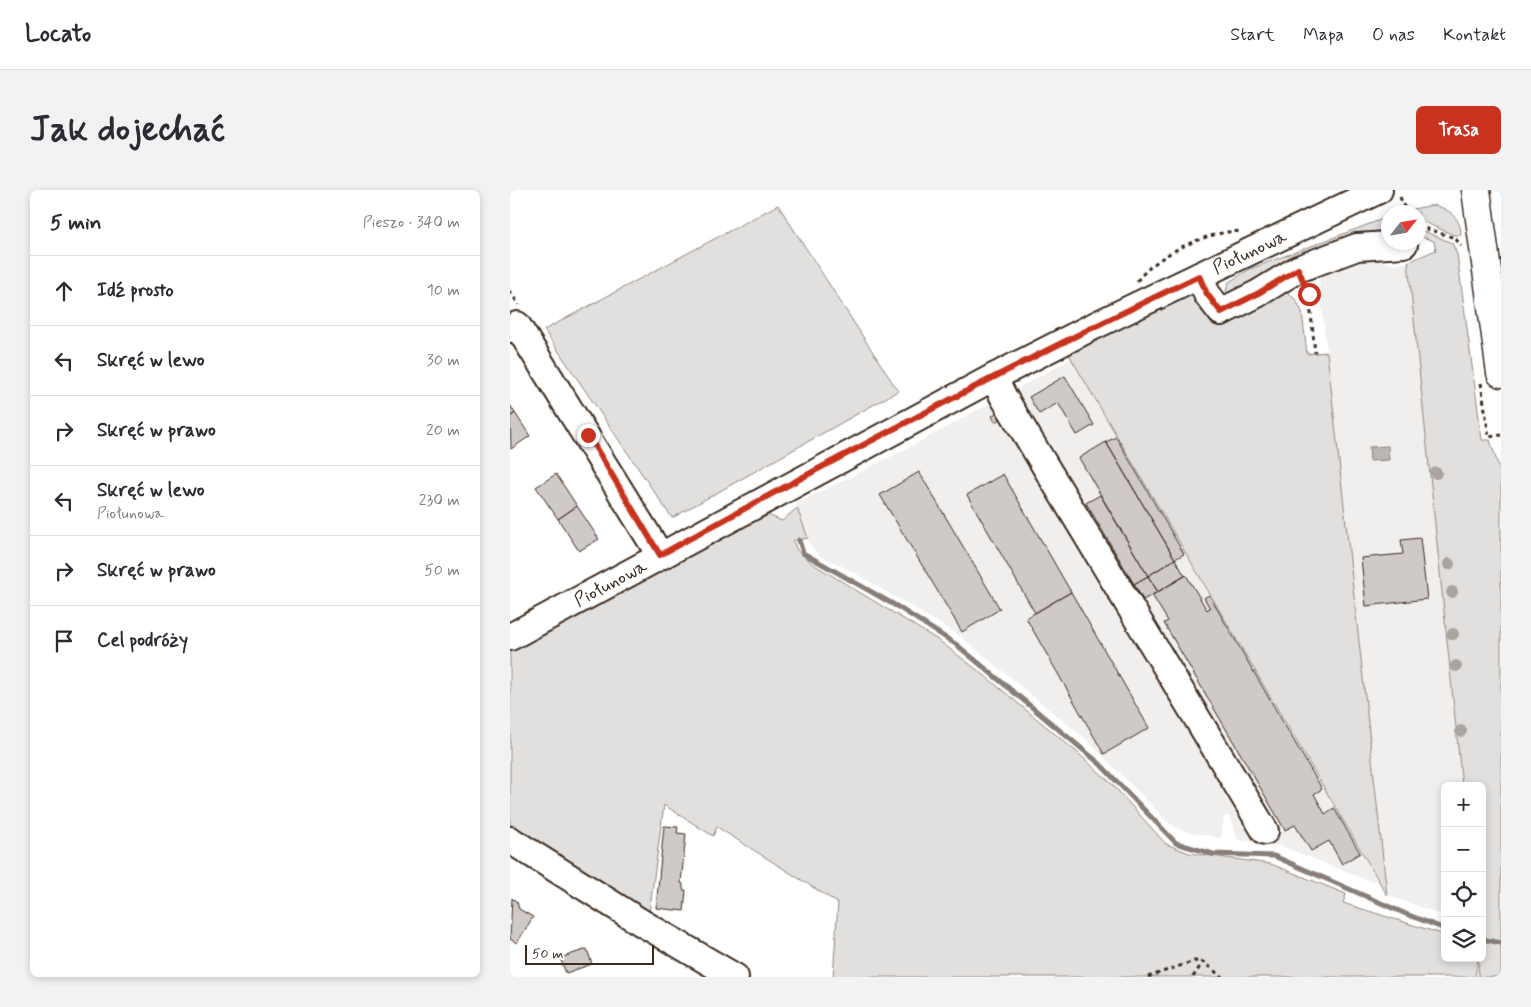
<!DOCTYPE html>
<html lang="pl">
<head>
<meta charset="utf-8">
<style>
	body { margin:0; font-family:Mynerve,sans-serif; background:#f2f2f3; color:#2b2b33 }
	.controls { position:absolute; right:15px; bottom:15px; display:grid; overflow:hidden; border-radius:8px; box-shadow:0 2px 8px #0003 }
	.controls button { width:45px; height:45px; display:grid; place-items:center; padding:0; border:0; border-bottom:1px solid #e1e1e2; background:#fff; color:#2b2b33; font:25px sans-serif }
	.compass { position:absolute; left:871px; top:15px; width:45px; height:45px; border-radius:50%; background:#fff; box-shadow:0 2px 8px #0003; rotate:59deg }
	.scale { position:absolute; left:15px; bottom:12px; width:129px; box-sizing:border-box; padding-left:5px; border:2px solid #3b2a1e; border-top:0; font-size:14px; line-height:18px; white-space:nowrap; color:#3b2a1e; -webkit-text-stroke:4px #fff; paint-order:stroke }
	.stop { position:absolute; width:15px; height:15px; margin:-11px; border:4px solid #c8321e; border-radius:50%; background:#fff }
	.stop.end { background:#c8321e; border-color:#fff; box-shadow:0 1px 5px #0008 }
	.list { margin:0; padding:0; list-style:none }
	h2 { display:flex; justify-content:space-between; align-items:center; height:65px; margin:0; padding:0 20px; font-size:21px }
	h2 small { font-size:16px; font-weight:400; color:#7c7c81 }
	.list li { display:grid; grid-template-columns:32px 1fr auto; gap:15px; align-items:center; box-sizing:border-box; height:70px; padding:0 20px; border-top:1px solid #e1e1e2 }
	.list b { display:block; font-size:19px; white-space:nowrap }
	.list p { margin:0; font-size:16px; white-space:nowrap; color:#7c7c81 }
	.list em { font-size:16px; font-style:normal; color:#7c7c81 }
	.icon { flex:none; width:28px; height:28px; fill:none; stroke:currentColor; stroke-width:2; stroke-linecap:round; stroke-linejoin:round }
	.map { position:relative; flex:none; width:991px; height:787px; overflow:hidden; border-radius:8px }
	header { display:flex; align-items:center; gap:30px; box-sizing:border-box; height:70px; padding:0 25px; background:#fff; border-bottom:1px solid #e1e1e2 }
	header strong { font-size:24px }
	nav { display:flex; gap:28px; margin-inline-start:auto; font-size:18px }
	.intro { display:flex; align-items:center; justify-content:space-between; box-sizing:border-box; height:120px; padding:0 30px }
	h1 { margin:0; font-size:35px }
	.button { padding:12px 22px; border-radius:8px; background:#c8321e; color:#fff; font-size:18px; font-weight:700 }
	main { display:flex; gap:30px; padding:0 30px }
	aside { flex:1; background:#fff; border-radius:8px; box-shadow:0 2px 8px #0003 }
	.map>svg:first-child { display:block }
	.built { fill:#f1efee }
	.green { fill:#e2e0de; stroke:#8e857e }
	.water { fill:#bcb6b3; stroke:#887e77 }
	.lines { fill:none; stroke-linecap:round; stroke-linejoin:round }
	.stream { stroke:#887e77; stroke-width:5 }
	.building { fill:#cfcac7; stroke:#3b2a1e }
	.minor-casing { stroke:#3b2a1e; stroke-width:30 }
	.major-casing { stroke:#3b2a1e; stroke-width:31 }
	.path { stroke:#3b2a1e; stroke-width:3; stroke-dasharray:4 4; stroke-linecap:butt }
	.minor { stroke:#fff; stroke-width:26 }
	.major { stroke:#fff; stroke-width:28 }
	.tree { fill:#aaa39e }
	.route { stroke:#c8321e; stroke-width:6 }
	.labels { text-anchor:middle; dominant-baseline:central; stroke-width:4.5; stroke-linejoin:round; paint-order:stroke }
	.street-label { font-size:19px; fill:#3b2a1e; stroke:#fff }
</style>
</head>
<body>
<header>
<strong>Locato</strong>
<nav><a>Start</a><a>Mapa</a><a>O nas</a><a>Kontakt</a></nav>
</header>
<div class="intro"><h1>Jak dojechać</h1><a class="button">Trasa</a></div>
<main>
<aside>
<h2>5 min<small>Pieszo · 340 m</small></h2>
<ul class="list">
<li><svg class="icon" aria-label="ahead" viewBox="0 0 24 24"><path d="M12 20V5M6 11l6-6 6 6"/></svg><div><b>Idź prosto</b></div><em>10 m</em></li>
<li><svg class="icon" aria-label="left" viewBox="0 0 24 24"><path d="M17 20v-9H6M10 6l-5 5 5 5"/></svg><div><b>Skręć w lewo</b></div><em>30 m</em></li>
<li><svg class="icon" aria-label="right" viewBox="0 0 24 24"><path d="M7 20v-9h11M14 6l5 5-5 5"/></svg><div><b>Skręć w prawo</b></div><em>20 m</em></li>
<li><svg class="icon" aria-label="left" viewBox="0 0 24 24"><path d="M17 20v-9H6M10 6l-5 5 5 5"/></svg><div><b>Skręć w lewo</b><p>Piołunowa</p></div><em>230 m</em></li>
<li><svg class="icon" aria-label="right" viewBox="0 0 24 24"><path d="M7 20v-9h11M14 6l5 5-5 5"/></svg><div><b>Skręć w prawo</b></div><em>50 m</em></li>
<li><svg class="icon" aria-label="arrive" viewBox="0 0 24 24"><path d="M6 21V4h12l-3 4 3 4H6"/></svg><div><b>Cel podróży</b></div></li>
</ul>
</aside>
<div class="map">
<svg width="991" height="787" viewBox="0 0 991 787">
	<rect width="100%" height="100%" fill="#fff"/>
	<filter id="ink" filterUnits="userSpaceOnUse"><feTurbulence type="fractalNoise" baseFrequency=".02" numOctaves="2"/><feDisplacementMap in="SourceGraphic" scale="10" xChannelSelector="R" yChannelSelector="G"/><feConvolveMatrix kernelMatrix="1 2 1 2 8 2 1 2 1" color-interpolation-filters="sRGB"/></filter>
	<g filter="url(#ink)">
		<path class="built" d="M849,66L885,75L898,72L952,596H935V726L877,705L808,81Z
			M561,169L866,689L862,692L771,656L728,650L719,626L714,627L711,648L673,641L659,633L580,553L450,446L345,383L309,365L300,355L286,314L404,255Z"/>
		<path class="green" d="M268,15L388,201L162,328L34,140Z
			M924,15C939,19 951,28 951,45H944L909,30L908,22H904L903,19Z
			M878,27V37L828,56L720,105L716,101L719,92L740,79Z
			M909,39L942,53L947,64L972,250H980L991,284V787H968L969,768H972V596H952L898,72L926,60L924,51L909,46Z
			M773,99L786,110L792,122L797,164L817,162L877,705L558,163L675,104L688,108L708,136Z
			M287,318L298,348L283,351L287,360L303,374L428,450L474,485L568,563L601,593L656,654L679,663L761,674L836,704L833,713L935,745V768H968L965,787H323L328,713L207,637L203,646L154,615L139,723L0,634V461L244,328L256,324L272,331Z"/>
		<path class="water" d="M878,256L879,270L860,271L859,257Z"/>
		<g class="lines">
			<path class="stream" d="M289,350L293,363L388,417L447,455L589,573L666,653L703,664L764,666L896,724L935,739
				M972,749L991,753"/>
		</g>
		<path class="building" d="M555,186L584,235L567,245L548,213L529,224L519,207Z
			M0,215L5,223L0,227Z
			M489,221L493,227L485,232L482,226Z
			M5,223L20,246L1,259L0,227Z
			M606,247L674,364L665,369L596,252Z
			M596,252L665,369L638,386L569,268Z
			M409,282L490,419L452,442L370,305Z
			M46,284L67,316L48,329L26,297Z
			M493,284L561,402L525,423L457,305Z
			M590,305L638,386L624,394L576,313Z
			M67,316L89,349L69,361L48,329Z
			M910,348L917,409L856,416L851,368L893,364L891,350Z
			M665,369L675,386L648,402L638,386Z
			M676,385L697,420L700,418L694,408L699,405L812,599L804,604L815,624L824,618L850,663L832,674L819,651L801,661L785,635L775,640L654,433L658,431L642,405Z
			M638,386L648,402L633,410L624,394Z
			M561,402L639,538L594,564L516,428Z
			M154,636L168,637L167,643L176,644L171,693L173,694V700H176L174,721L146,718Z
			M2,708L7,712L9,719L23,727L7,753L0,749Z
			M77,759L82,774L56,783L50,768Z"/>
		<g class="lines">
			<g class="minor-casing">
				<g id="minor">
					<path d="M689,86L697,104L711,122L747,104L788,79L847,57L894,54"/>
					<path d="M0,139L7,135L150,365"/>
					<path d="M484,187L493,206L755,641"/>
					<path id="s1" d="M0,447L484,187L584,136L869,0"/>
					<path d="M0,650L132,733L225,787"/>
				</g>
			</g>
			<g class="major-casing">
				<path id="major" d="M966,0L991,183"/>
			</g>
			<path class="path" d="M890,7L896,22
				M908,36L945,48L951,56
				M627,91C645,67 683,49 712,43C718,41 725,42 731,41
				M796,98L799,104L805,163
				M0,101L9,115
				M971,193L979,247L991,245
				M638,787L684,771L693,772
				M683,787L693,772L712,787"/>
			<use href="#minor" class="minor"/>
			<use href="#major" class="major"/>
		</g>
		<g class="tree">
			<circle cx="926" cy="283" r="6"/>
			<circle cx="939" cy="374" r="6"/>
			<circle cx="942" cy="402" r="6"/>
			<circle cx="943" cy="444" r="6"/>
			<circle cx="946" cy="476" r="6"/>
			<circle cx="951" cy="541" r="6"/>
		</g>
	</g>
	<g class="lines" filter="url(#ink)">
		<path class="route" d="M78,245L150,365C327,267 506,173 689,86L697,104L711,122L747,104L788,79L799,104"/>
	</g>
	<g class="labels">
		<g class="street-label">
			<text stroke="none"><textPath href="#s1" startOffset="834">Piołunowa</textPath></text>
			<text stroke="none"><textPath href="#s1" startOffset="114">Piołunowa</textPath></text>
		</g>
	</g>
</svg>
<div class="controls">
<button>+</button>
<button>−</button>
<button><svg class="icon" aria-label="locate" viewBox="0 0 24 24"><circle cx="12" cy="12" r="6"/><path d="M12 2v4M12 18v4M2 12h4M18 12h4"/></svg></button>
<button><svg class="icon" aria-label="layers" viewBox="0 0 24 24"><path d="M12 4l9 5-9 5-9-5zM3 14l9 5 9-5"/></svg></button>
</div>
<svg class="compass" viewBox="-18 -18 36 36"><path d="M0-13l5 13h-10z" fill="#e53935"/><path d="M0 13l5-13h-10z" fill="#7c7c81"/></svg>
<div class="scale">50 m</div>
<div class="stop" style="left:799px;top:104px"></div>
<div class="stop end" style="left:78px;top:245px"></div>
</div>
</main>
</body>
</html>
